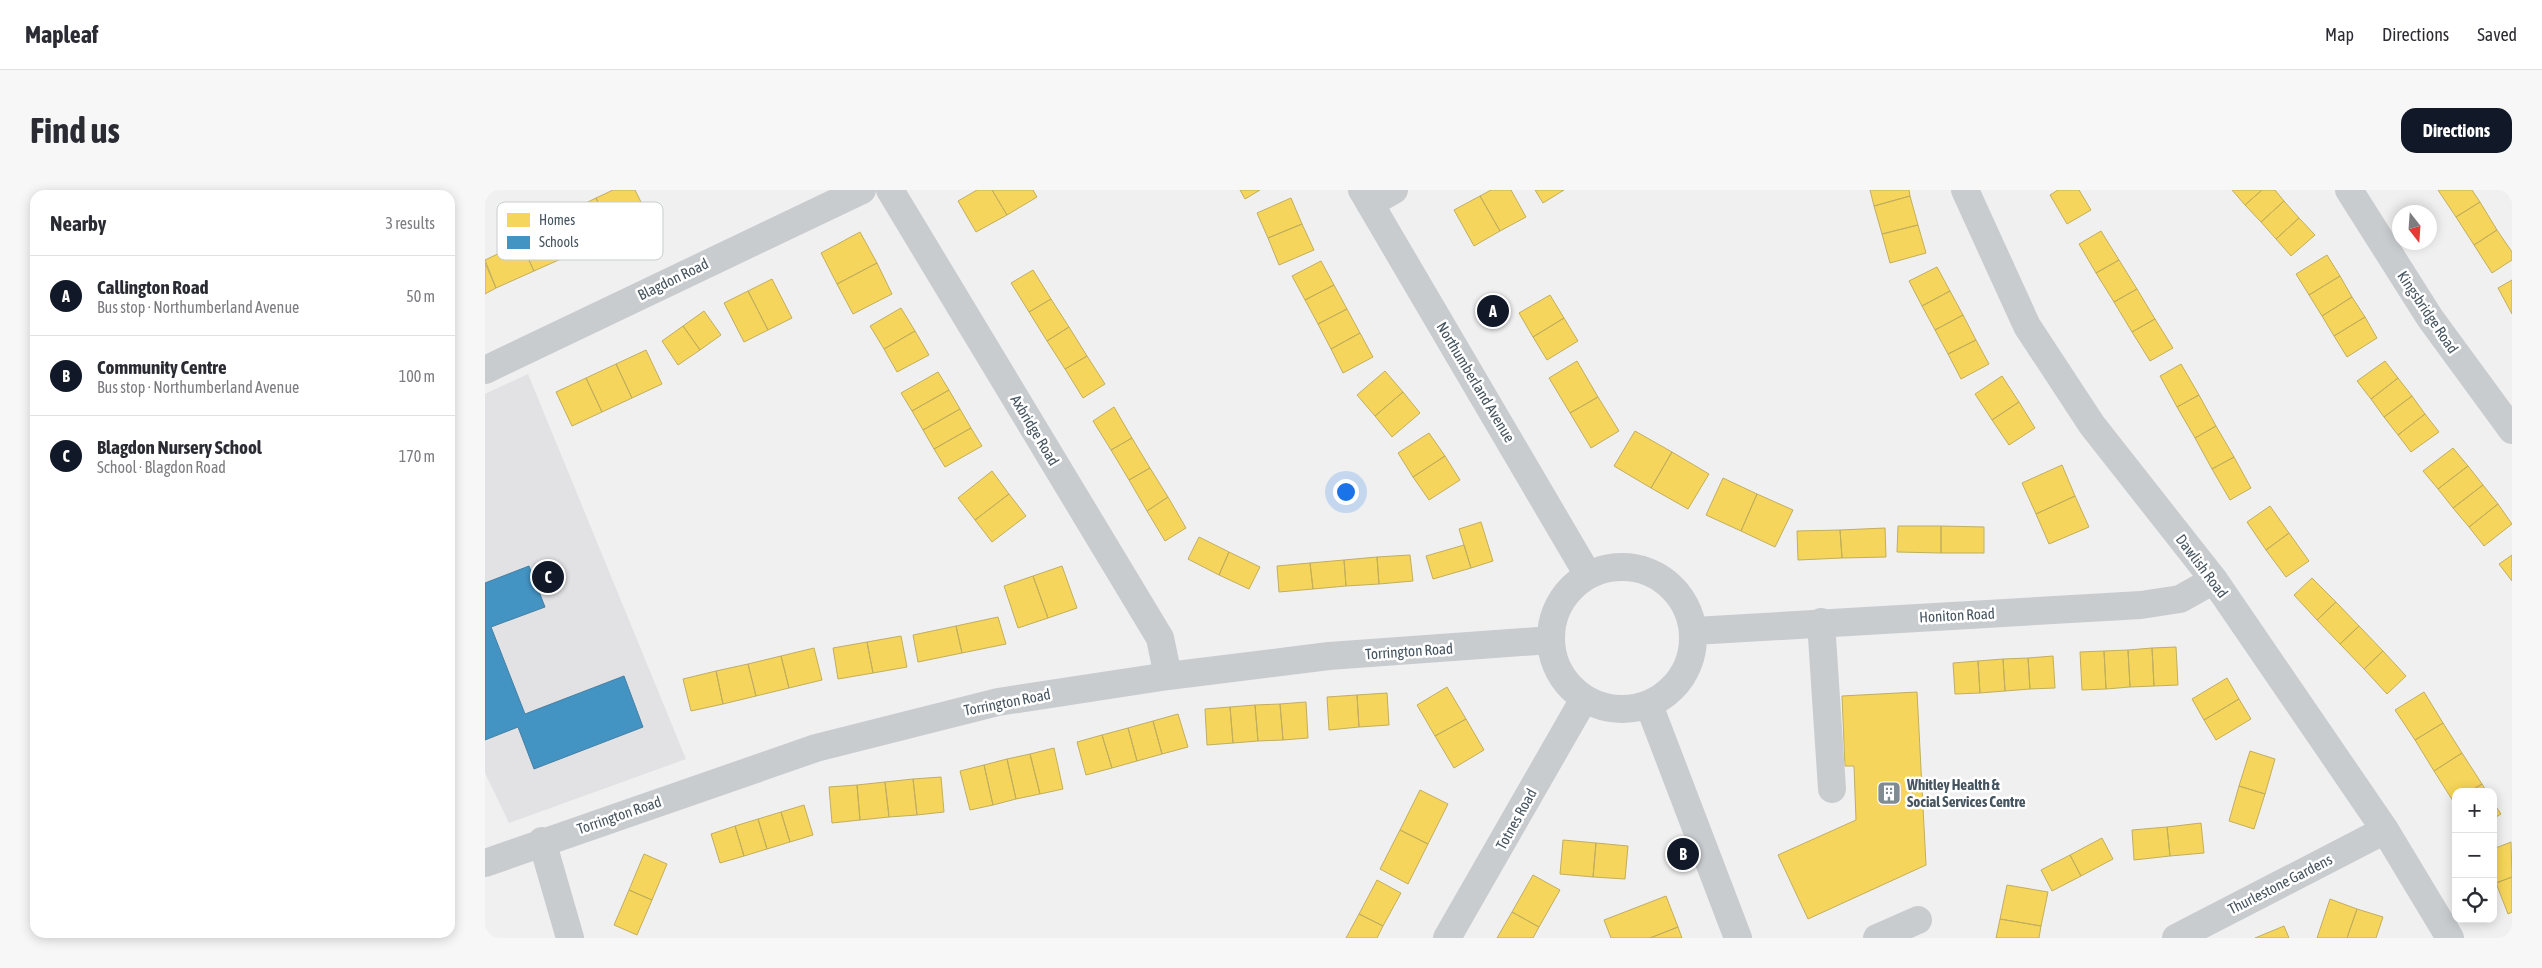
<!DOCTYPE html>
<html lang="en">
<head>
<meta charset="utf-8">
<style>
	body { margin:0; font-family:"Asap Condensed",sans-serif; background:#f7f7f7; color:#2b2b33 }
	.controls { position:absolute; right:15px; bottom:15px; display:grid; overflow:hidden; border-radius:10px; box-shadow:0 2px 12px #0003 }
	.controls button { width:45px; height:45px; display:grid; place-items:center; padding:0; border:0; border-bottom:1px solid #e1e1e2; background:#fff; color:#2b2b33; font:25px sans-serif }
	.compass { position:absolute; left:1907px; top:15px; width:45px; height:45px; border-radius:50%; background:#fff; box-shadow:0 2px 12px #0003; rotate:163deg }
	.you { position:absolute; left:860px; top:301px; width:18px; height:18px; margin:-12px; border:4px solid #fff; border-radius:50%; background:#1a73e8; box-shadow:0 0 0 8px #1a73e833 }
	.badge { display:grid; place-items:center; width:32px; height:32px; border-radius:50%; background:#111827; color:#fff; font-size:16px; font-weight:700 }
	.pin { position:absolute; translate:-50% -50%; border:2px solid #fff; box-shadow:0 1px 5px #0006 }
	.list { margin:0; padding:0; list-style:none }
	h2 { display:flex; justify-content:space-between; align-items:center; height:65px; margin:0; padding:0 20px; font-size:21px }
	h2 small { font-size:16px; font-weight:400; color:#7c7c81 }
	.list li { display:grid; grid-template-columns:32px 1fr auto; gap:15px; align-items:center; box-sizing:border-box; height:80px; padding:0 20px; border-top:1px solid #e1e1e2 }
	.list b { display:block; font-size:19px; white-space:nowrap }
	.list p { margin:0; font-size:16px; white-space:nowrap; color:#7c7c81 }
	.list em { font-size:16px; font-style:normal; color:#7c7c81 }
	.icon { flex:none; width:28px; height:28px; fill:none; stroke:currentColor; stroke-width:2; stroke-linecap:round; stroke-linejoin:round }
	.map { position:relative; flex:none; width:2027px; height:748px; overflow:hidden; border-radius:15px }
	header { display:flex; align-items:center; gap:30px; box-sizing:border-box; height:70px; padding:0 25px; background:#fff; border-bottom:1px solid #e1e1e2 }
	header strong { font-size:24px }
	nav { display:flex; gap:28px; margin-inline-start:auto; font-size:18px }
	.intro { display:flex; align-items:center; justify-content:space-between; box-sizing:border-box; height:120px; padding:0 30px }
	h1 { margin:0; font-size:35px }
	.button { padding:12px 22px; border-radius:15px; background:#111827; color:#fff; font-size:18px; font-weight:700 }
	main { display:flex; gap:30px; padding:0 30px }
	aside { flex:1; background:#fff; border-radius:15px; box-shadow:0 2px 12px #0003 }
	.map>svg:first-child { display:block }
	.education { fill:#e2e1e3 }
	.homes { fill:#f6d55c; stroke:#c1ae5d }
	.schools { fill:#4393c3; stroke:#4480a5 }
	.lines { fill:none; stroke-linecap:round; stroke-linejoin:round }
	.minor { stroke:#c9cccf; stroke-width:28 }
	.labels { text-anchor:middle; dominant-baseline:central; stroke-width:5; stroke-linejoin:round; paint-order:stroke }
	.street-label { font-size:15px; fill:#45545f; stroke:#fff }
	.poi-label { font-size:15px; font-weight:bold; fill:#45545f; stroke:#fff; text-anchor:start }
	.key { fill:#fff; stroke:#c7cccf; stroke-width:1 }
	.key-label { font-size:14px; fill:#45545f }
</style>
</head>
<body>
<header>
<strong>Mapleaf</strong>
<nav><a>Map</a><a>Directions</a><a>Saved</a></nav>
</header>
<div class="intro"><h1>Find us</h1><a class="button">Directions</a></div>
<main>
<aside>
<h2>Nearby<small>3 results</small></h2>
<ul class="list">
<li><span class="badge">A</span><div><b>Callington Road</b><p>Bus stop · Northumberland Avenue</p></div><em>50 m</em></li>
<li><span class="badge">B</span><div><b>Community Centre</b><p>Bus stop · Northumberland Avenue</p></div><em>100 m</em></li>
<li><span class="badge">C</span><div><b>Blagdon Nursery School</b><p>School · Blagdon Road</p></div><em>170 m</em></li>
</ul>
</aside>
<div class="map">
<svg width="2027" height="748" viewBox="0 0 2027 748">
	<rect width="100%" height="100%" fill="#f1f0f0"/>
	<path class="education" d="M43,184L201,569L24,633L0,583V204Z"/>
	<path class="homes" d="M128,0H150L157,14L122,31L111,8Z
		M492,0H507L522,25L491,42L473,11Z
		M507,0H548L552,7L522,25Z
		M755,0H775L760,9Z
		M1006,0H1026L1041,27L1015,41L995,6Z
		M1050,0H1079L1058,13Z
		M1385,0H1424L1425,6L1389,16Z
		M1573,0H1594L1606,20L1582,34L1565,5Z
		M1747,0H1777L1760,15Z
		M1777,0H1790L1799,11L1776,32L1760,15Z
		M1953,0H1987L1995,12L1971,27Z
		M995,6L1015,41L989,56L969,20Z
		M1425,6L1433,35L1397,44L1389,16Z
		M111,8L122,31L87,47L76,25Z
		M806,8L817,34L783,48L772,23Z
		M1799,11L1814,28L1791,49L1776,32Z
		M1995,12L2012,40L1989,55L1971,27Z
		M1814,28L1830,45L1806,66L1791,49Z
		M817,34L829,60L794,75L783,48Z
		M1433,35L1441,63L1405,73L1397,44Z
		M74,36L87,64L49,81L36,53Z
		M2012,40L2027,62V70L2007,83L1989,55Z
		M1616,41L1634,70L1611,83L1594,54Z
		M375,42L392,73L352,94L336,63Z
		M36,53L49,81L11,98L0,70Z
		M1842,65L1855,86L1824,105L1811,84Z
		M1634,70L1652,99L1629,112L1611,83Z
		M836,71L849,95L820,110L807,86Z
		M0,73L11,98L0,104Z
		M392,73L407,104L368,124L352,94Z
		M1452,77L1465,101L1437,116L1424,91Z
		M548,80L566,109L544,122L526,93Z
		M1855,86L1867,107L1837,126L1824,105Z
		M287,89L307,128L283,140L263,101Z
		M2027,90V124L2013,98Z
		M849,95L862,119L833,134L820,110Z
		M1652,99L1670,129L1647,142L1629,112Z
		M263,101L283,140L259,152L239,113Z
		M1465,101L1478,125L1450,140L1437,116Z
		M1065,105L1079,128L1048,147L1034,123Z
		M1867,107L1880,127L1849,146L1837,126Z
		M566,109L584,137L562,151L544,122Z
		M416,118L430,141L399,159L385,136Z
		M862,119L875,143L846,159L833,134Z
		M219,121L236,145L215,160L198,136Z
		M1478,125L1491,150L1463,164L1450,140Z
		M1880,127L1892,148L1862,167L1849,146Z
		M1079,128L1093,151L1062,170L1048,147Z
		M1670,129L1688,158L1665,171L1647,142Z
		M198,136L215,160L193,175L177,151Z
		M584,137L602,166L580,179L562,151Z
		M430,141L444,165L412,182L399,159Z
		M875,143L888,167L858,183L846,159Z
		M1491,150L1504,174L1476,189L1463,164Z
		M161,160L177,194L147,208L131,174Z
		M602,166L620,194L598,208L580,179Z
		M1092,171L1113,207L1085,223L1064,188Z
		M1900,171L1913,188L1886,209L1872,191Z
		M131,174L147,208L117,222L101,188Z
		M1696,174L1714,205L1692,217L1675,186Z
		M900,181L918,202L890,226L872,205Z
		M453,182L464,200L427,221L416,203Z
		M1517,186L1534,212L1507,230L1490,204Z
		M101,188L117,222L87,236L71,202Z
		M1913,188L1927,206L1899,227L1886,209Z
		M464,200L475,219L438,240L427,221Z
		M918,202L935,223L907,247L890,226Z
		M1714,205L1731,236L1710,248L1692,217Z
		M1927,206L1940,224L1913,245L1899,227Z
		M1113,207L1134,241L1106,258L1085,223Z
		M1534,212L1550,238L1524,255L1507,230Z
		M629,217L647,248L626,260L608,231Z
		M475,219L486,238L449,259L438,240Z
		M1940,224L1954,242L1926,262L1913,245Z
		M1731,236L1749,267L1727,279L1710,248Z
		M486,238L497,256L460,277L449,259Z
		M1150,241L1187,262L1166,298L1129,276Z
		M944,243L960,266L928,287L913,263Z
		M647,248L665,278L644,290L626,260Z
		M1968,258L1983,276L1953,299L1938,281Z
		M1187,262L1224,284L1203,319L1166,298Z
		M960,266L975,290L944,310L928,287Z
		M1749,267L1766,298L1745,310L1727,279Z
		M1577,275L1590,306L1551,324L1537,293Z
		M1983,276L1998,295L1968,318L1953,299Z
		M665,278L683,307L662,321L644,290Z
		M507,281L524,304L490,330L473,308Z
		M1238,288L1272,304L1256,341L1221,325Z
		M1998,295L2013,314L1984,337L1968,318Z
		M524,304L541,326L507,352L490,330Z
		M1272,304L1308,320L1290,357L1256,341Z
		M1590,306L1604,337L1564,354L1551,324Z
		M683,307L701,338L680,351L662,321Z
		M2013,314L2027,334L1999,356L1984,337Z
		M1785,316L1804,343L1781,360L1762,332Z
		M996,332L1008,371L986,378L974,339Z
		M1413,336H1456V363L1412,362Z
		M1456,336L1499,337V363H1456Z
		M1400,338L1401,367L1357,368L1355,340Z
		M1355,340L1357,368L1313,370L1312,341Z
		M1804,343L1824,371L1801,387L1781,360Z
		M714,347L744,362L734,385L703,369Z
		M979,355L986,378L948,389L941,366Z
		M744,362L775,377L764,399L734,385Z
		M925,365L928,391L894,394L892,367Z
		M2027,365V391L2014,374Z
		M892,367L894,394L861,396L859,370Z
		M859,370L861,396L828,399L825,373Z
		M825,373L828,399L794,402L792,376Z
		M577,376L592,418L563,428L548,386Z
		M548,386L563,428L533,438L519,396Z
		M1827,388L1851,412L1832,430L1809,405Z
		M1851,412L1874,436L1855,454L1832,430Z
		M513,427L521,454L477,463L471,436Z
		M471,436L477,463L433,472L428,445Z
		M1874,436L1898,461L1879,479L1855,454Z
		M416,446L422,477L388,483L382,452Z
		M382,452L388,483L353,489L348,458Z
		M1691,457L1693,495L1669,496L1667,458Z
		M329,458L337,490L304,498L296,466Z
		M1667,458L1669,496L1645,497L1643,460Z
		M1643,460L1645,497L1621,499L1619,461Z
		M1619,461L1621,499L1597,500L1595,462Z
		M1898,461L1921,486L1902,504L1879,479Z
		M296,466L304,498L271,506L263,474Z
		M1568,466L1570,498L1545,499L1543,468Z
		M1543,468L1545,499L1520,501L1518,469Z
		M1518,469L1520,501L1495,503L1493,471Z
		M1493,471L1495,503L1470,504L1468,473Z
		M263,474L271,506L238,514L231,481Z
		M231,481L238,514L206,521L198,489Z
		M1742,488L1754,509L1719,530L1707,509Z
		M962,497L981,529L950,546L932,515Z
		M1432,502L1441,675L1323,729L1293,665L1371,630L1369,576H1360L1357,506Z
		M1939,502L1958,533L1930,550L1910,520Z
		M902,503L904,535L874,537L872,505Z
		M872,505L874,537L844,540L842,507Z
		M1754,509L1766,529L1731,550L1719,530Z
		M821,512L823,548L798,550L795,514Z
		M795,514L798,550L773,551L770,515Z
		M770,515L773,551L748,553L745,517Z
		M745,517L748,553L722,555L720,519Z
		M693,524L703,557L677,564L668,531Z
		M981,529L999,560L969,578L950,546Z
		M668,531L677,564L652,571L643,538Z
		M1958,533L1977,563L1949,581L1930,550Z
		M643,538L652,571L627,578L617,545Z
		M617,545L627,578L601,585L592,552Z
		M569,558L578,599L555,604L545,564Z
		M1765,561L1790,569L1780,604L1754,596Z
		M1977,563L1997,594L1984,602H1971V610L1968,611L1949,581Z
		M545,564L555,604L531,609L522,569Z
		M522,569L531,609L508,615L499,575Z
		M499,575L508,615L485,620L475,581Z
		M456,587L459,622L432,625L428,589Z
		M428,589L432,625L404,627L400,592Z
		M400,592L404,627L375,630L372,595Z
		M1997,594L2002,602H1984Z
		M372,595L375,630L347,633L344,597Z
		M1754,596L1780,604L1769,639L1744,631Z
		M935,600L963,614L943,654L915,640Z
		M2008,612L2016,624L2008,629Z
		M319,615L328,645L305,652L296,622Z
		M296,622L305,652L282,659L273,629Z
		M273,629L282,659L259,666L250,636Z
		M1716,633L1719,663L1685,666L1682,637Z
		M250,636L259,666L235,673L226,644Z
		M1682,637L1685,666L1649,670L1647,640Z
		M915,640L943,654L923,694L895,679Z
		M1617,648L1628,669L1596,686L1585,665Z
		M1078,650L1111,653L1108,687L1075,684Z
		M2026,652L2027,687L2011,693L2008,686V659Z
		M1111,653L1143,656L1140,689L1108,687Z
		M159,664L182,674L167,710L144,700Z
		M1585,665L1596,686L1567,701L1556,680Z
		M1048,685L1075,700L1054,737L1027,722Z
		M2027,687V722L2023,724L2011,693Z
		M892,690L916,703L898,736L874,724Z
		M1522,695L1563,702L1556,736L1515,729Z
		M144,700L167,710L152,745L129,735Z
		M1181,706L1193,737L1165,748H1126L1119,730Z
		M1845,709L1872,719L1862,748H1832Z
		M1872,719L1898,727L1891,748H1862Z
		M1027,722L1054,737L1048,748H1012Z
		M874,724L898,736L892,748H861Z
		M1515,729L1556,736L1554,748H1511Z
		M1799,736L1804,748H1770Z
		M1193,737L1197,748H1165Z"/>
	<path class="schools" d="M44,376L60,417L6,437L40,524L139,486L158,537L49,579L33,537L0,550V393Z"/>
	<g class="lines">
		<path class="minor" d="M405,0L675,448L683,486
			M877,0L1103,385
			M1480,0L1542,136L1607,235L1729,390L1900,640L1965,748
			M1864,0L1945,128L2027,240
			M885,14L909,0
			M0,180L377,0
			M1066 448a71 71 0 1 1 142 0a71 71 0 1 1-142 0Z
			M1336,432L1347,599
			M1209,441L1656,415L1695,409L1729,390
			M1164,515L1253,748
			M57,651L85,748
			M0,673L331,558L513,512L683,486L844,466L1066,450
			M962,748L1099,509
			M1392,748L1433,730
			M1691,748L1900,640"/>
	</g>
	<defs>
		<g id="building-square" transform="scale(1.25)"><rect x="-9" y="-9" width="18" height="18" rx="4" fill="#818b92" stroke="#fff"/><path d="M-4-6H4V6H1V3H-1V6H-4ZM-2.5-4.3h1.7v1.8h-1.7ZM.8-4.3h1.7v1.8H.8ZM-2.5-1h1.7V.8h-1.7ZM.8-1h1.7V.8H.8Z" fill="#fff"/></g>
	</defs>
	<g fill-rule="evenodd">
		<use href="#building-square" x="1404" y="603"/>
	</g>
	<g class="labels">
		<g class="street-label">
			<text transform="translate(188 89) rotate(-26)">Blagdon Road</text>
			<text transform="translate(1943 122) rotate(56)">Kingsbridge Road</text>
			<text transform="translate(991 192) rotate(59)">Northumberland Avenue</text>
			<text transform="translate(550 240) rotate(59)">Axbridge Road</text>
			<text transform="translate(1717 376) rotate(53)">Dawlish Road</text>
			<text transform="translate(1472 425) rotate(-3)">Honiton Road</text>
			<text transform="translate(924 461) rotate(-4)">Torrington Road</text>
			<text transform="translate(522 512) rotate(-11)">Torrington Road</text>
			<text transform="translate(134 625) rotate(-19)">Torrington Road</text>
			<text transform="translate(1031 629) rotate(-61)">Totnes Road</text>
			<text transform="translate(1795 694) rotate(-27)">Thurlestone Gardens</text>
		</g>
		<g class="poi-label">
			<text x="1422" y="594">Whitley Health &amp;<tspan x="1422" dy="17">Social Services Centre</tspan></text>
		</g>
	</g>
	<rect x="12" y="12" width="166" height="58" rx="8" class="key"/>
	<rect x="22" y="23" width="23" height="14" fill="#f6d55c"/>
	<rect x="22" y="46" width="23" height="13" fill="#4393c3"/>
	<g class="key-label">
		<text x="54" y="35">Homes</text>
		<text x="54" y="57">Schools</text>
	</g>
</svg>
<div class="controls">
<button>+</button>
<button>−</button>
<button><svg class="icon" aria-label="locate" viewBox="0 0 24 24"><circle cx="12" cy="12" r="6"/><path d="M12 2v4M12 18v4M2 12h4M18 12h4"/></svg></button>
</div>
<svg class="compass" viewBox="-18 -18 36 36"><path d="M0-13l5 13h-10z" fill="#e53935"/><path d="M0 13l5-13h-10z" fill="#7c7c81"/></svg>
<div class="you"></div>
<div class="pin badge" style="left:1008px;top:121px">A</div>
<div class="pin badge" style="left:1198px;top:664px">B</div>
<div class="pin badge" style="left:63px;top:387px">C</div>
</div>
</main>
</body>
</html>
